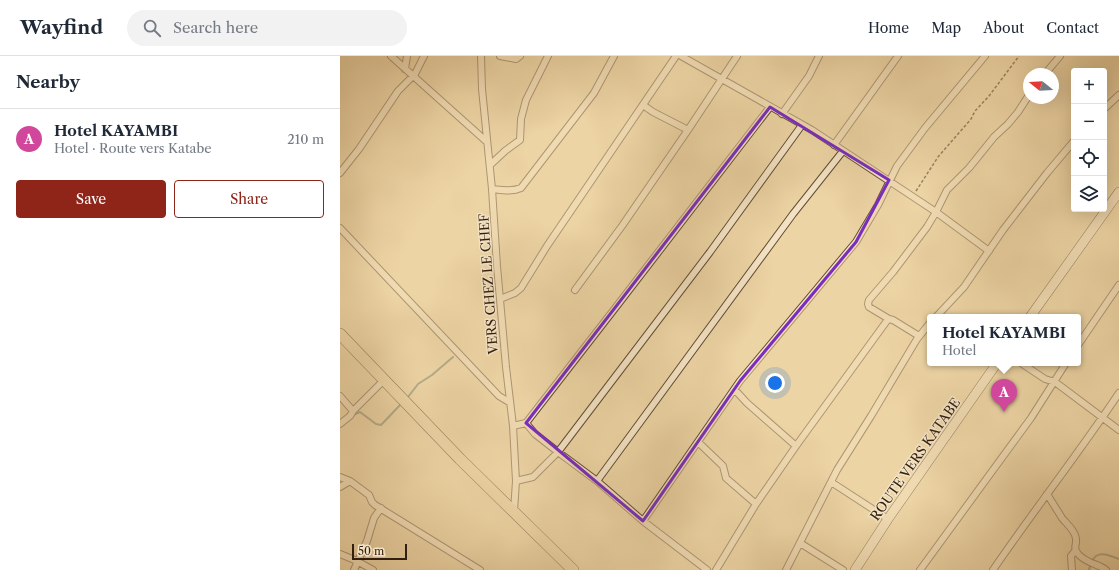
<!DOCTYPE html>
<html lang="en">
<head>
<meta charset="utf-8">
<style>
	body { margin:0; font-family:"Libre Caslon Text",serif; background:#f2f2f3; color:#1f2937 }
	.controls { position:absolute; right:12px; top:12px; display:grid; overflow:hidden; border-radius:4px; box-shadow:0 4px 16px #0002 }
	.controls button { width:36px; height:36px; display:grid; place-items:center; padding:0; border:0; border-bottom:1px solid #e0e1e3; background:#fff; color:#1f2937; font:20px sans-serif }
	.compass { position:absolute; left:683px; top:12px; width:36px; height:36px; border-radius:50%; background:#fff; box-shadow:0 4px 16px #0002; rotate:288deg }
	.scale { position:absolute; left:12px; bottom:10px; width:55px; box-sizing:border-box; padding-left:4px; border:2px solid #331f10; border-top:0; font-size:11px; line-height:14px; white-space:nowrap; color:#331f10; -webkit-text-stroke:3px #f3e3c4; paint-order:stroke }
	.you { position:absolute; left:435px; top:327px; width:14px; height:14px; margin:-10px; border:3px solid #fff; border-radius:50%; background:#1a73e8; box-shadow:0 0 0 6px #1a73e833 }
	.badge { display:grid; place-items:center; width:26px; height:26px; border-radius:50%; background:#8f2418; color:#fff; font-size:13px; font-weight:700 }
	.pin { position:absolute; translate:-50% -33px; filter:drop-shadow(0 1px 2px #0008) }
	.pin::after { content:''; position:absolute; top:21px; width:14px; height:12px; background:inherit; clip-path:polygon(0 0,100% 0,50% 100%) }
	.popup { position:absolute; left:587px; top:258px; width:154px; height:52px; box-sizing:border-box; display:grid; place-content:center; border-radius:4px; background:#fff; filter:drop-shadow(0 1px 3px #0005); font-size:13px; white-space:nowrap; color:#747a83 }
	.popup b { font-size:15px; color:#1f2937 }
	.popup::after { content:''; position:absolute; left:50%; top:100%; margin-left:-8px; border:8px solid transparent; border-top-color:#fff }
	.list { margin:0; padding:0; list-style:none }
	h2 { display:flex; justify-content:space-between; align-items:center; height:52px; margin:0; padding:0 16px; font-size:17px }
	h2 small { font-size:13px; font-weight:400; color:#747a83 }
	.list li { display:grid; grid-template-columns:26px 1fr auto; gap:12px; align-items:center; box-sizing:border-box; height:60px; padding:0 16px; border-top:1px solid #e0e1e3 }
	.list b { display:block; font-size:15px; white-space:nowrap }
	.list p { margin:0; font-size:13px; white-space:nowrap; color:#747a83 }
	.list em { font-size:13px; font-style:normal; color:#747a83 }
	.actions { display:flex; gap:8px; padding:12px 16px }
	.actions a { flex:1; padding:9px 0; border:1px solid #8f2418; border-radius:4px; text-align:center; font-size:14px; color:#8f2418 }
	.actions .main { background:#8f2418; color:#fff }
	.icon { flex:none; width:22px; height:22px; fill:none; stroke:currentColor; stroke-width:2; stroke-linecap:round; stroke-linejoin:round }
	.map { position:relative; flex:none; width:779px; height:514px; overflow:hidden }
	header { display:flex; align-items:center; gap:24px; box-sizing:border-box; height:56px; padding:0 20px; background:#fff; border-bottom:1px solid #e0e1e3 }
	header strong { font-size:19px }
	nav { display:flex; gap:22px; margin-inline-start:auto; font-size:14px }
	.search { width:280px; height:36px; background:#f2f2f3; display:flex; align-items:center; gap:10px; box-sizing:border-box; padding:0 14px; border-radius:22px; color:#747a83; font-size:15px }
	main { display:flex }
	aside { flex:1; background:#fff }
	.map>svg:first-child { display:block }
	.lines { fill:none; stroke-linecap:round; stroke-linejoin:round }
	.stream { stroke:#707b6c; stroke-width:2 }
	.street-casing { stroke:#624c35; stroke-width:8 }
	.secondary-casing { stroke:#331f10; stroke-width:10 }
	.highway-casing { stroke:#331f10; stroke-width:12 }
	.path { stroke:#331f10; stroke-width:1.5; stroke-dasharray:3 2; stroke-linecap:butt }
	.street { stroke:#f3e3c4; stroke-width:6 }
	.secondary { stroke:#f3e3c4; stroke-width:9 }
	.highway { stroke:#edd4a4; stroke-width:11 }
	.marked { fill:none; stroke:#7b2cbf; stroke-width:3; stroke-linejoin:round }
	.labels { text-anchor:middle; dominant-baseline:central; stroke-width:3; stroke-linejoin:round; paint-order:stroke }
	.street-label { font-size:13px; fill:#331f10; stroke:#f3e3c4 }
</style>
</head>
<body>
<header>
<strong>Wayfind</strong>
<div class="search"><svg class="icon" aria-label="search" viewBox="0 0 24 24"><circle cx="10" cy="10" r="6"/><path d="M15 15l6 6"/></svg>Search here</div>
<nav><a>Home</a><a>Map</a><a>About</a><a>Contact</a></nav>
</header>
<main>
<aside>
<h2>Nearby<small></small></h2>
<ul class="list">
<li><span class="badge" style="background:#d1479c">A</span><div><b>Hotel KAYAMBI</b><p>Hotel · Route vers Katabe</p></div><em>210 m</em></li>
</ul>
<div class="actions"><a class="main">Save</a><a>Share</a></div>
</aside>
<div class="map">
<svg width="779" height="514" viewBox="0 0 779 514">
	<rect width="100%" height="100%" fill="#edd4a4"/>
	<filter id="stains"><feTurbulence type="fractalNoise" baseFrequency=".005" numOctaves="4"/><feColorMatrix values="0 0 0 0 .2 0 0 0 0 .09 0 0 0 0 .02 0 0 0 .5 -.17"/></filter>
	<radialGradient id="worn" r=".72"><stop offset=".6" stop-color="#630" stop-opacity="0"/><stop offset="1" stop-color="#630" stop-opacity=".3"/></radialGradient>
	<g class="lines">
		<path class="stream" d="M68,341L78,328L92,319L113,301
			M13,359L20,356L36,368L41,369L61,348
			M749,514C753,494 763,496 779,503"/>
		<g class="street-casing">
			<path id="street" d="M51,0L147,86
				M141,0L142,33L152,133L157,210L166,311L173,370L176,425L174,455
				M160,0L176,3L180,0
				M341,0L472,74L596,156L649,195
				M65,13L67,0
				M705,18L720,0
				M303,49L313,56L348,74
				M764,53L779,39
				M442,58L469,20L479,0
				M494,89L558,0
				M150,109L165,95L180,84L181,63L186,44L208,0
				M0,117L19,93L58,35L75,18L84,0
				M152,133C162,134 172,136 181,132L254,37L274,0
				M0,172L159,340L169,346
				M235,234L282,170L348,74L397,0
				M160,243L175,237L181,232L207,190L336,0
				M596,261L624,231L663,174L707,117L734,85
				M549,263L529,251L528,248L529,244L553,216L587,171L596,156L607,134L629,112L654,81L668,68L678,56L689,39
				M738,289L779,229
				M681,307L705,323L715,326L779,374
				M395,334L407,347L456,390
				M0,340L13,355
				M186,367L276,251L430,51
				M0,368L10,360L13,355L44,324
				M173,370L186,367L195,378L218,396L257,425L303,465L367,514
				M358,386L383,410L386,422L416,448
				M0,421L10,425
				M176,425L193,421L218,396L370,196L462,69
				M257,425L453,158L503,95
				M491,426L548,463
				M0,431L10,425L29,439L32,446L35,449L140,514
				M707,438C712,446 717,454 722,462C726,467 733,473 735,479C739,488 731,491 739,499C748,508 759,508 766,514
				M303,465L400,325L516,186L538,149L557,110L585,72L645,0
				M460,487L503,514
				M0,498L17,505L33,514
				M14,514L27,485L34,462L41,452
				M376,514L416,448L456,390L546,266L549,263L553,264L579,280
				M446,514L497,414L531,360L577,283L590,267
				M580,514L691,362L726,307
				M653,514C694,454 739,397 779,337
				M732,514L731,500L735,495"/>
		</g>
		<g class="secondary-casing">
			<path id="secondary" d="M690,261L779,136
				M515,514L548,463L657,307"/>
		</g>
		<g class="highway-casing">
			<path id="highway" d="M0,278L120,403L233,514"/>
		</g>
		<path class="path" d="M576,135L598,101L631,63L635,55L649,40L679,0"/>
		<use href="#street" class="street"/>
		<use href="#secondary" class="secondary"/>
		<use href="#highway" class="highway"/>
	</g>
	<path d="M0 0H779V514H0ZM430,51L549,124L516,186L400,325L303,465L186,367Z" fill="#edd4a4" fill-opacity=".55" fill-rule="evenodd"/>
	<path class="marked" d="M430,51L549,124L516,186L400,325L303,465L186,367Z"/>
	<g class="labels">
		<g class="street-label">
			<text transform="translate(148 228) rotate(-94)">VERS CHEZ LE CHEF</text>
			<text transform="translate(575 403) rotate(-55)">ROUTE VERS KATABE</text>
		</g>
	</g>
	<rect width="100%" height="100%" filter="url(#stains)"/>
	<rect width="100%" height="100%" fill="url(#worn)"/>
</svg>
<div class="controls">
<button>+</button>
<button>−</button>
<button><svg class="icon" aria-label="locate" viewBox="0 0 24 24"><circle cx="12" cy="12" r="6"/><path d="M12 2v4M12 18v4M2 12h4M18 12h4"/></svg></button>
<button><svg class="icon" aria-label="layers" viewBox="0 0 24 24"><path d="M12 4l9 5-9 5-9-5zM3 14l9 5 9-5"/></svg></button>
</div>
<svg class="compass" viewBox="-18 -18 36 36"><path d="M0-13l5 13h-10z" fill="#e53935"/><path d="M0 13l5-13h-10z" fill="#747a83"/></svg>
<div class="scale">50 m</div>
<div class="you"></div>
<div class="pin badge" style="left:664px;top:356px;background:#d1479c">A</div>
<div class="popup"><b>Hotel KAYAMBI</b>Hotel</div>
</div>
</main>
</body>
</html>
